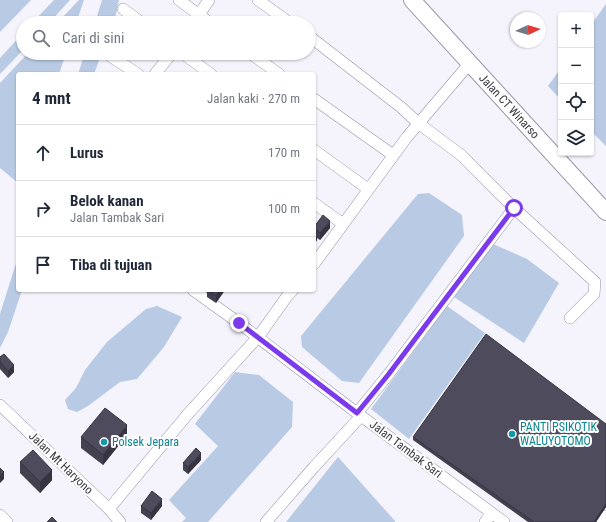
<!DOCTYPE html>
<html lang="id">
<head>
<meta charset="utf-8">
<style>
	body { margin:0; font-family:"Roboto Condensed",sans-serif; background:#f6f6f7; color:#1f2937 }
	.controls { position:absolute; right:12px; top:12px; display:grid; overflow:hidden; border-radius:4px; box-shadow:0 1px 3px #0004 }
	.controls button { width:36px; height:36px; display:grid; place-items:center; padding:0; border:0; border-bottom:1px solid #e0e1e3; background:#fff; color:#1f2937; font:20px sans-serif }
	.compass { position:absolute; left:510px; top:12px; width:36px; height:36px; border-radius:50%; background:#fff; box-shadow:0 1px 3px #0004; rotate:86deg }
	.stop { position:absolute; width:12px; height:12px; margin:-9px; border:3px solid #7c3aed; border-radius:50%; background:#fff }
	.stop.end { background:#7c3aed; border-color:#fff; box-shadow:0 1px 4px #0008 }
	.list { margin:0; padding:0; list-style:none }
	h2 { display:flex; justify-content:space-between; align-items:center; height:52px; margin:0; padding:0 16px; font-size:17px }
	h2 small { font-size:13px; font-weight:400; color:#747a83 }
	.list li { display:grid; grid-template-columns:26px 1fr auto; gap:12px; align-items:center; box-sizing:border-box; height:56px; padding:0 16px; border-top:1px solid #e0e1e3 }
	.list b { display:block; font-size:15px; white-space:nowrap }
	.list p { margin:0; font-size:13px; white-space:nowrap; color:#747a83 }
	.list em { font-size:13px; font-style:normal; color:#747a83 }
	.icon { flex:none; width:22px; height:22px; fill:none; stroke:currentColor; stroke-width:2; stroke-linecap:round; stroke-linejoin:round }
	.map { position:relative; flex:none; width:606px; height:522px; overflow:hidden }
	.search { position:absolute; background:#fff; box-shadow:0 1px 3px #0004; left:16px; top:16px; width:300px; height:44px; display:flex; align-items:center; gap:10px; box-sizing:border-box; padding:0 14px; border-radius:22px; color:#747a83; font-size:15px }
	.panel { position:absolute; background:#fff; box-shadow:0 1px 3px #0004; left:16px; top:72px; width:300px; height:220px; border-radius:4px }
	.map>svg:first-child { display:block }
	.water { fill:#b8cae4 }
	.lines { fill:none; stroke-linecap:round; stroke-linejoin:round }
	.street-casing { stroke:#9794a8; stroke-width:12 }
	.secondary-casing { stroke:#9794a8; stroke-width:18 }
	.street { stroke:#fff; stroke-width:11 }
	.secondary { stroke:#fff; stroke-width:16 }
	.wall { fill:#434050 }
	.shaded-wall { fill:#373441 }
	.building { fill:#4e4b5d; stroke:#373441 }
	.route { stroke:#7c3aed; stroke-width:5 }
	.culture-dot { fill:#0f9aa8; stroke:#fff; stroke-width:1.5 }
	.labels { text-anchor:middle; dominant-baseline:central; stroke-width:4; stroke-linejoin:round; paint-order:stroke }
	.street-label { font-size:12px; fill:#3b3a42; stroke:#fff }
	.culture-label { font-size:12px; fill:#0d838f; stroke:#fff; text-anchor:start }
</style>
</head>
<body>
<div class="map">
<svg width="606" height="522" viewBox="0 0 606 522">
	<rect width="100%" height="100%" fill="#f5f3fc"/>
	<path class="water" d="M0,0H31L0,32Z
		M54,0H70L49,23H32Z
		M79,0H84L76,23H57Z
		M102,0H119L114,23H95Z
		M606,4V146L591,131V25Z
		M23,33V50L0,74V58Z
		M28,53H66L59,74H18V183L0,168V83Z
		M85,53H102L94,74H78Z
		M561,68V100L548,86Z
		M429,193L462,215L464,236L359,383L342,381L302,347L301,336L418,194Z
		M493,244L527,259L559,283L524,343L454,297Z
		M18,257V290H22L8,332L0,348V314Z
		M157,306L182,317L164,347L137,379L120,382L88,406L77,412L68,409L65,400L76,388L85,370L107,342L146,309Z
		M447,306L485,333L409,439L371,409Z
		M235,372L259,375L293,402L292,427L208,522H182L186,518L169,500L218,446L195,424Z
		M338,457L395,521V522H286Z"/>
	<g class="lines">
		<g class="street-casing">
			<path id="street" d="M179,0L210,23
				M258,0L290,23
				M123,9L142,23
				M193,23L209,0
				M309,36L402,108L418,123L461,155L514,208L595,282L594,294L570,318
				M182,53L211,74
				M250,53L279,74
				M110,56L138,74
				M155,74L172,53
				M314,99L393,155
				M314,150L368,189
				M314,203L343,224
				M314,264L407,137L470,63
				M193,290L239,323L357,413L504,522
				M0,405L109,509L120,522
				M357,413L388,375L514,208
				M109,509L187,415L258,337L288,295L293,290
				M0,515L7,522
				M266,522L314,467L361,416
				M485,522L492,513
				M602,522L606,516"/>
		</g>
		<g class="secondary-casing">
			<g id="secondary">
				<path id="s1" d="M412,0L606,212"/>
			</g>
		</g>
		<use href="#street" class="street"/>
		<use href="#secondary" class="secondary"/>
	</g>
	<path class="wall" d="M314,227L330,228L320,240L317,238V240L314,244Z
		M207,290H225L216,303L207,297Z
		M0,357L14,372L8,378L0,369Z
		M606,424V507L596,522H528L413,440V437Z
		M127,435L103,465L81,448V437Z
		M201,460L188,474L183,470V463Z
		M20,462L52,480L40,493L20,473Z
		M141,506H162L151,520L141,513Z"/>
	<path class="shaded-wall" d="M330,221V228L320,240V233Z
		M317,237V240L314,244V240Z
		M220,290H225L216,303V296Z
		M14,365V372L8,378V371Z
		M127,425V435L103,465V455Z
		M201,453V460L188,474V467Z
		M52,470V480L40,493V482Z
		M4,472V479L0,483V476Z
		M162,499V506L151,520V513Z
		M606,504V507L596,522H594Z"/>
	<path class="building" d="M323,215L330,221L320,233L314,228V227Z
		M314,235L317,237L314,240Z
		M208,290H220L216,296Z
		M486,334L606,424V504L594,522H534L413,437Z
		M4,354L14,365L8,371L0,362V357Z
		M105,408L127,425L103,455L81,437Z
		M196,448L201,453L188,467L183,463Z
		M33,450L52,470L40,482L20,462Z
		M0,468L4,472L0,476Z
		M152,491L162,499L151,513L141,506Z
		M52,517L57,522H47Z"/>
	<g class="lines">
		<path class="route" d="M239,323L357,413L388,375L514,208"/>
	</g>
	<g class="culture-dot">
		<circle cx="512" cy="434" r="4"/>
		<circle cx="104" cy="442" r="4"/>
	</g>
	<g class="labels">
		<g class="street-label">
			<text stroke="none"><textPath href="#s1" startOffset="144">Jalan CT Winarso</textPath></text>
			<text transform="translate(406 449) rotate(37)">Jalan Tambak Sari</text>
			<text transform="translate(61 463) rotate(44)">Jalan Mt Haryono</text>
		</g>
		<g class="culture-label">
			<text x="520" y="427">PANTI PSIKOTIK<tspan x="520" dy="14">WALUYOTOMO</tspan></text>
			<text x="112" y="442">Polsek Jepara</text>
		</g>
	</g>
</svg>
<div class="controls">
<button>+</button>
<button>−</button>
<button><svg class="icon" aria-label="locate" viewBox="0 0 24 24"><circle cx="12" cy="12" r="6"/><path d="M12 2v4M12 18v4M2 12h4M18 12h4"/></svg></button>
<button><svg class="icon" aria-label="layers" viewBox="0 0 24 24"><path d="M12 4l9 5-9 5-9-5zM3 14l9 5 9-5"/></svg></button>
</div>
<svg class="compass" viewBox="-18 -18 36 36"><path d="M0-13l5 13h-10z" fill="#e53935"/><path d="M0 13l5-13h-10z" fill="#747a83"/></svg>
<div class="stop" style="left:514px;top:208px"></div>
<div class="stop end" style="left:239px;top:323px"></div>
<div class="search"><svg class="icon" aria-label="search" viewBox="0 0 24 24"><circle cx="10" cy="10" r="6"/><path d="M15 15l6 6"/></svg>Cari di sini</div>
<section class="panel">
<h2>4 mnt<small>Jalan kaki · 270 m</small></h2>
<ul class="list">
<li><svg class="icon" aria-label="ahead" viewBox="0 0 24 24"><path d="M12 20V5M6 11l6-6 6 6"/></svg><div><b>Lurus</b></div><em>170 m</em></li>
<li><svg class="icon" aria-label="right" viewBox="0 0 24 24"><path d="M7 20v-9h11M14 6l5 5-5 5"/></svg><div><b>Belok kanan</b><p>Jalan Tambak Sari</p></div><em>100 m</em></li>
<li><svg class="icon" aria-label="arrive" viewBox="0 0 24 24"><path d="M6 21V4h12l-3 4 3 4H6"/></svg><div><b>Tiba di tujuan</b></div></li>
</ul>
</section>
</div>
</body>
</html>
